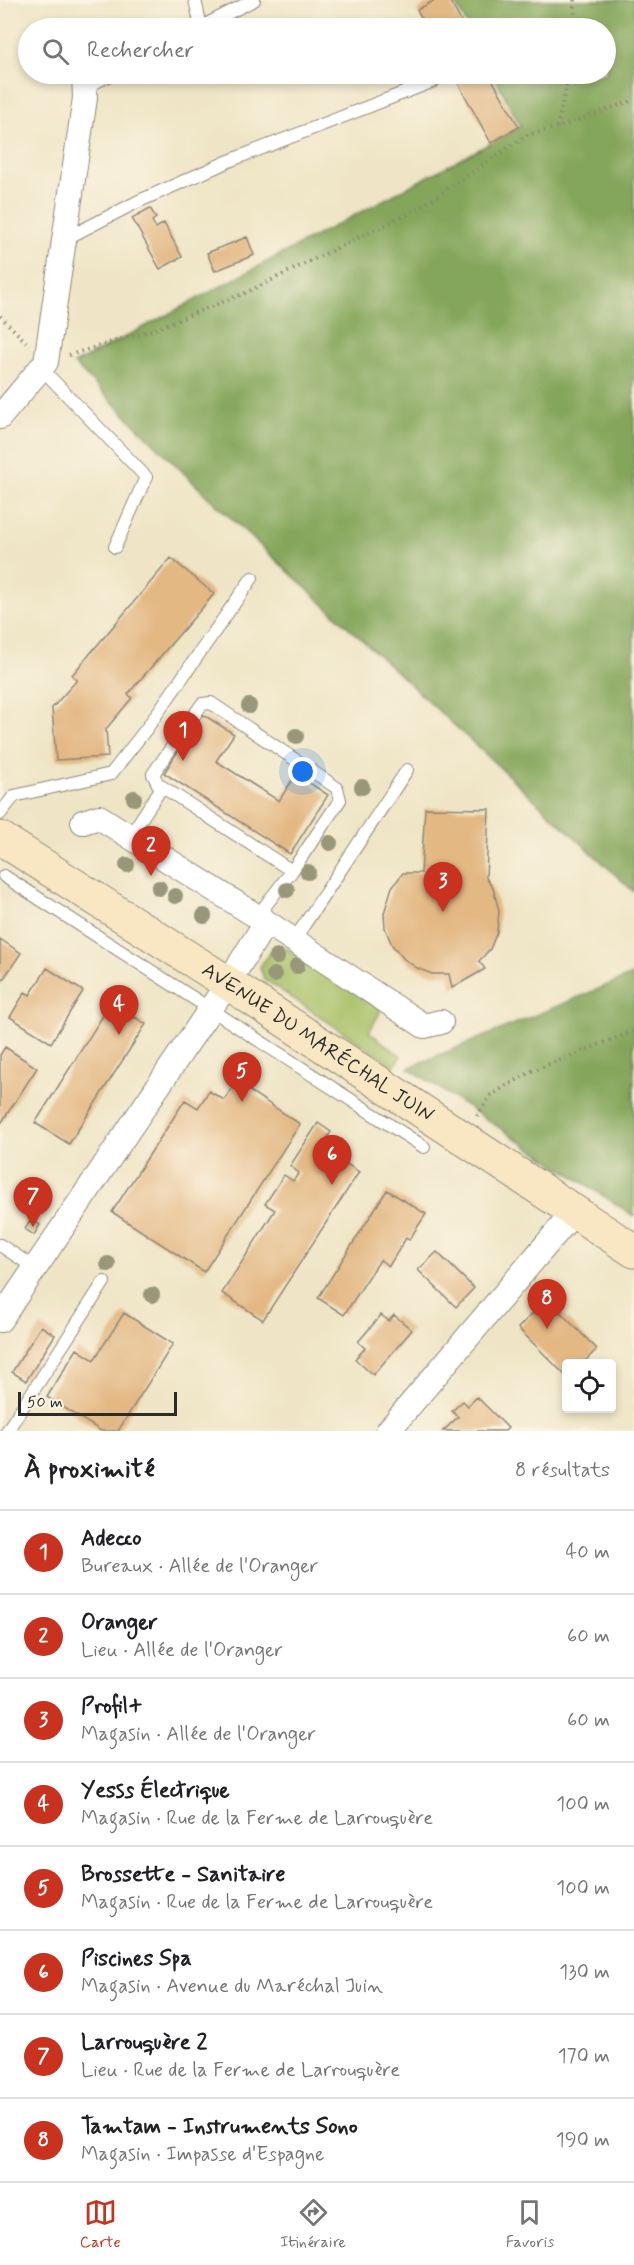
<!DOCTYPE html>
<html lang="fr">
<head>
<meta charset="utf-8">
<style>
	body { margin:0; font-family:Mynerve,sans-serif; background:#f2f2f2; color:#202124 }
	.controls { position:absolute; right:18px; bottom:18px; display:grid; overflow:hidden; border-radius:6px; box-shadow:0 3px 9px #0003 }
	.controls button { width:54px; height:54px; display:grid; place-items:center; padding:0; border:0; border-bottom:2px solid #e0e0e0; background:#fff; color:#202124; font:30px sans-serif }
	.scale { position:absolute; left:18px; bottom:15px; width:159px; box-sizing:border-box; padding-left:6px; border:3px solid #2b2b2b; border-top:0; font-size:16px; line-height:21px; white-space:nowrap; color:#2b2b2b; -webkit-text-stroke:4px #fcf5e5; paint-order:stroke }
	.you { position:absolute; left:303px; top:772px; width:21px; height:21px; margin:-15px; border:4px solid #fff; border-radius:50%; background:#1a73e8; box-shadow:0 0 0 9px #1a73e833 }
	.badge { display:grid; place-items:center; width:39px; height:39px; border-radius:50%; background:#c8321e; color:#fff; font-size:20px; font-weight:700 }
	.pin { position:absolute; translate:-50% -50px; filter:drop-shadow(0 2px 3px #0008) }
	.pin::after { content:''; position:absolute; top:32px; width:21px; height:18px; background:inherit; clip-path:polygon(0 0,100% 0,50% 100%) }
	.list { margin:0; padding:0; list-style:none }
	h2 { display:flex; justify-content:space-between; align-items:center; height:78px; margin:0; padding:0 24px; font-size:26px }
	h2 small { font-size:20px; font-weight:400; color:#757577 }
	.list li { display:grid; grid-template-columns:39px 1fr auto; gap:18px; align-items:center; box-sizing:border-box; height:84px; padding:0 24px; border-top:2px solid #e0e0e0 }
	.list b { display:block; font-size:22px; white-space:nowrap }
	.list p { margin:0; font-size:20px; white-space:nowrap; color:#757577 }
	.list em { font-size:20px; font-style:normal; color:#757577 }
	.icon { flex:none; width:33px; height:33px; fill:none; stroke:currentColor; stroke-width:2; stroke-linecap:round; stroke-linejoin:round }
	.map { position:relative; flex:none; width:634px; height:1431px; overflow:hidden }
	.search { position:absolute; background:#fff; box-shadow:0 3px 9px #0003; left:18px; right:18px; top:18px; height:66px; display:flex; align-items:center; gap:15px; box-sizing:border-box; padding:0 21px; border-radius:33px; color:#757577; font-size:22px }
	.sheet { height:750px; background:#fff }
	nav { display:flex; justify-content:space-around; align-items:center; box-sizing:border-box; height:84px; border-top:2px solid #e0e0e0; background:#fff; font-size:16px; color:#757577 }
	nav a { display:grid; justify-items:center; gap:3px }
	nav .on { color:#c8321e }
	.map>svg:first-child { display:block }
	.green { fill:#a6bf65; stroke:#687548; stroke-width:1.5 }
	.forest { fill:#84a65a; stroke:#586842; stroke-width:1.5 }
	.building { fill:#e3b883 }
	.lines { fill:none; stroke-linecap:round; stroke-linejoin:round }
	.lane-casing { stroke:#8d8878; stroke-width:14 }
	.street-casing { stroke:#8d8878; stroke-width:26 }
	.secondary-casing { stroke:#8d8878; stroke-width:35 }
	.path { stroke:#8d8878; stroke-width:4; stroke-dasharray:1.5 4.5; stroke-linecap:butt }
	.lane { stroke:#fff; stroke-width:12 }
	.street { stroke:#fff; stroke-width:24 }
	.secondary { stroke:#f9e7c3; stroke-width:33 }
	.tree { fill:#98977a }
	.labels { text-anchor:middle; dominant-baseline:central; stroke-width:5; stroke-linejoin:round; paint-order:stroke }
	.street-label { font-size:20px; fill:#2b2b2b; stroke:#fcf5e5 }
</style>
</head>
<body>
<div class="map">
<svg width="634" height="1431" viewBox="0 0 634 1431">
	<rect width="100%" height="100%" fill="#fcf5e5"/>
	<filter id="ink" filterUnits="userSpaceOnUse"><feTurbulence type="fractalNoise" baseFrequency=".0167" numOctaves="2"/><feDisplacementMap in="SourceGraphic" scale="12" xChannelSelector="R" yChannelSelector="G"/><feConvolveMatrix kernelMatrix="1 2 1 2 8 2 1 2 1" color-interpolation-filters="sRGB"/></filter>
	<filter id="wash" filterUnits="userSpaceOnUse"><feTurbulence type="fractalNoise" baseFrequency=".008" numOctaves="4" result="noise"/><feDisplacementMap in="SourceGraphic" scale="24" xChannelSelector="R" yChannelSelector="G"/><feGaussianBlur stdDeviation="1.35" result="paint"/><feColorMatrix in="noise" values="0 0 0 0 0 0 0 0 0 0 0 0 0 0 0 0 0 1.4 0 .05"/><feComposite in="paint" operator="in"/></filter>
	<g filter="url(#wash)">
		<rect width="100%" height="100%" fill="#efe5c6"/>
		<path class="green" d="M274,946L286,948L379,1005L380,1012L369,1032L401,1056L394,1066L264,979L260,967Z"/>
		<path class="forest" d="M453,0H634V892L208,497L74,364L521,127L493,74H606V28H469Z
			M634,974V1216L408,1068Z"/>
		<g id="blocks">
			<path class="building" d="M435,0H449L465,28H427L417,10Z
				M453,74H489L519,127L491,143Z
				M150,208L156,218L152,221L156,228L164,223L182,257L160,269L132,218Z
				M247,237L254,255L215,271L207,253Z
				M171,558L214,594L128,694L132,698L106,729L108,757L56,760L52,708L77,680L72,675Z
				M202,714L234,734L216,761L252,784L279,801L296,774L328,795L290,854L164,773Z
				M425,808L489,809L486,878L493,888L499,911L497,932L490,949L479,961L485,969L452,988L449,974H432L417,968L404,959L392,945L385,928L384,913L392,887L403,873H421Z
				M0,939L21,953L0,984Z
				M47,968L83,991L51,1043L10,1017L25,992L30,995Z
				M111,1003L146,1024L69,1144L35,1123Z
				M5,1047L37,1068L0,1125V1055Z
				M236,1082L300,1124L204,1272L112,1212L185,1100L198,1108L209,1091L224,1100Z
				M318,1123L331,1132L321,1147L359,1172L263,1320L222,1293L275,1210L265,1204L284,1175L293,1181L299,1173L290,1166Z
				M387,1190L426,1214L409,1240L406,1238L389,1266L380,1260L344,1315L318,1298Z
				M31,1219L40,1225L34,1235L25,1229Z
				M437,1252L474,1288L456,1307L418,1270Z
				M547,1299L597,1349L582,1364H566V1376L518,1328Z
				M124,1313L173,1344L118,1431H101L47,1397L77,1349L94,1360Z
				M381,1315L389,1321L394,1315L412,1330L373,1375L355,1359L365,1348L358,1342Z
				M41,1326L55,1335L26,1381L12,1372Z
				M477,1397L508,1428L505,1431H443L458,1417L452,1411L463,1401L468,1406Z"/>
		</g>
	</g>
	<g filter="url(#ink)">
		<use href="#blocks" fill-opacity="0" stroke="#8d8878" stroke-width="1.5"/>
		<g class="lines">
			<g class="lane-casing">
				<path id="lane" d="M195,0L201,27
					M199,28L254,0
					M84,88L112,74
					M65,239L137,202L229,161L434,81
					M41,368L146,477L115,547
					M0,814L14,796L111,774L147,728L252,578
					M130,836L162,787
					M4,876L424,1147
					M266,921L265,906L292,871L158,784L153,774L202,704L211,703L337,788L340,800L292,871
					M294,940L407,770
					M0,1245L35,1268
					M7,1431L104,1282"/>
			</g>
			<g class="street-casing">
				<path id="street" d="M0,417L46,362L85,98L84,74
					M266,922L424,1026L441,1022
					M0,1320L228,983L266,922L99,817L83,822
					M388,1431L574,1212"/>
			</g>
			<g class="secondary-casing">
				<g id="secondary">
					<path id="s1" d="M0,838L228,983L634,1251"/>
				</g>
			</g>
			<path class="path" d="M574,0L575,28
				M557,127L569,74
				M0,316L26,342
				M69,355L152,330L245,293L419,208L527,135L556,128L634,100
				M477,1116L491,1095L532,1071L634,1031"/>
			<use href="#lane" class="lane"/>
			<use href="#street" class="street"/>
			<use href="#secondary" class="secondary"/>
		</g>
		<g class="tree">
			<circle cx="249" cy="706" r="8"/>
			<circle cx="296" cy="736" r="8"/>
			<circle cx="362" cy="787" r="8"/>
			<circle cx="134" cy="798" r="8"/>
			<circle cx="330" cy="843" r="8"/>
			<circle cx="127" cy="865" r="8"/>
			<circle cx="308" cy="872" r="8"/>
			<circle cx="159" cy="888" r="8"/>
			<circle cx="287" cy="890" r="8"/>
			<circle cx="175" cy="896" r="8"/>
			<circle cx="204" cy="916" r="8"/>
			<circle cx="277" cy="957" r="8"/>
			<circle cx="297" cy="966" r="8"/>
			<circle cx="274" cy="975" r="8"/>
			<circle cx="108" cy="1264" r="8"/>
			<circle cx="152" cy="1295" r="8"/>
		</g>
	</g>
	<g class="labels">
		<g class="street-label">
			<text stroke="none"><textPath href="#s1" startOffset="378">AVENUE DU MARÉCHAL JUIN</textPath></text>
		</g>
	</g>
</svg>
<div class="controls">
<button><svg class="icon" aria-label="locate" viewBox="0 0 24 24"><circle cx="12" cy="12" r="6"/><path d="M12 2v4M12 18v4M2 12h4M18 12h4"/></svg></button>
</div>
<div class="scale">50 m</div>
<div class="you"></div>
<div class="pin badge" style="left:183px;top:761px">1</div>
<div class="pin badge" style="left:151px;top:876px">2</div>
<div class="pin badge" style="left:443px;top:912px">3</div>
<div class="pin badge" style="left:119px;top:1035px">4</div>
<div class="pin badge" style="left:242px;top:1102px">5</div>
<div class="pin badge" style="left:332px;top:1185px">6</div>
<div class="pin badge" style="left:33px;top:1227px">7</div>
<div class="pin badge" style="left:547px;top:1329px">8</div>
<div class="search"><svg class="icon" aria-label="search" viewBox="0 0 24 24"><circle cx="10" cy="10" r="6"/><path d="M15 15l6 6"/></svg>Rechercher</div>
</div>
<section class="sheet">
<h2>À proximité<small>8 résultats</small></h2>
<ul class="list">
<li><span class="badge">1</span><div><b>Adecco</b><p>Bureaux · Allée de l'Oranger</p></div><em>40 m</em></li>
<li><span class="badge">2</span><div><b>Oranger</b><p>Lieu · Allée de l'Oranger</p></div><em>60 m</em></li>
<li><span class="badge">3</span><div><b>Profil+</b><p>Magasin · Allée de l'Oranger</p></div><em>60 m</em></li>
<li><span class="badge">4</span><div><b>Yesss Électrique</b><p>Magasin · Rue de la Ferme de Larrouquère</p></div><em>100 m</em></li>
<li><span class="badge">5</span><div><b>Brossette - Sanitaire</b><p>Magasin · Rue de la Ferme de Larrouquère</p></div><em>100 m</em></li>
<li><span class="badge">6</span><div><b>Piscines Spa</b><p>Magasin · Avenue du Maréchal Juin</p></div><em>130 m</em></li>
<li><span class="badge">7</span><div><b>Larrouquère 2</b><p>Lieu · Rue de la Ferme de Larrouquère</p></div><em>170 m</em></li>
<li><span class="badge">8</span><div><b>Tamtam - Instruments Sono</b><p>Magasin · Impasse d'Espagne</p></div><em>190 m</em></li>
</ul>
</section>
<nav>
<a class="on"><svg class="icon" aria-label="map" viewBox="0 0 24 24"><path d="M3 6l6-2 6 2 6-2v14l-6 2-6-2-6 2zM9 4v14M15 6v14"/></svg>Carte</a>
<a><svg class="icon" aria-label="directions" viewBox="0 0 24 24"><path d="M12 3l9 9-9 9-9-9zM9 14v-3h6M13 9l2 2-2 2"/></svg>Itinéraire</a>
<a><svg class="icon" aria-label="saved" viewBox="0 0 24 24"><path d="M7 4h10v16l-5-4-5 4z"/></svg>Favoris</a>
</nav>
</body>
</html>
